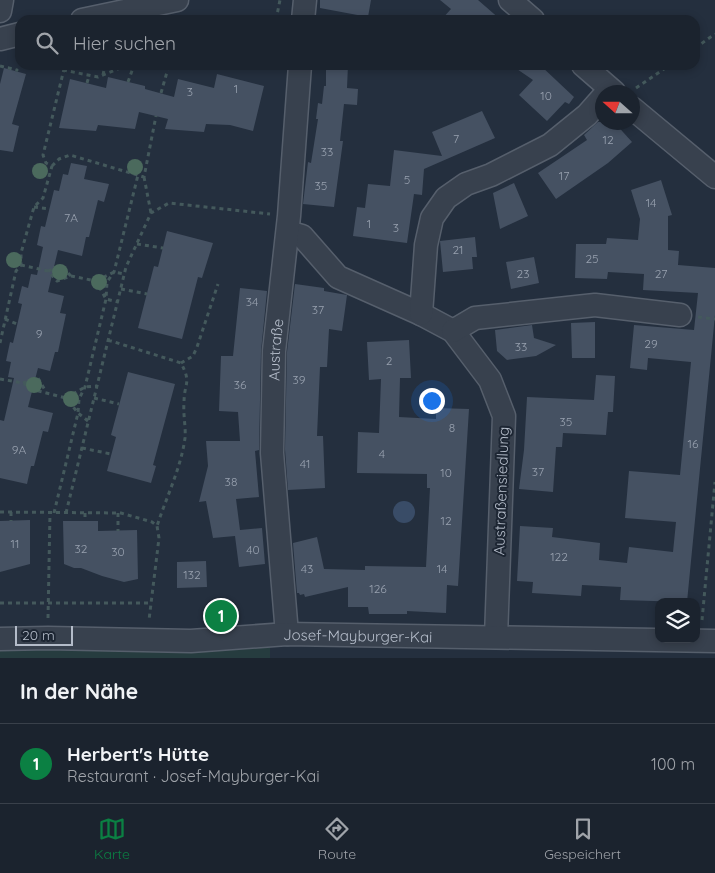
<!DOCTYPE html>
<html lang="de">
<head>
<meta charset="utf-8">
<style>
	body { margin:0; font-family:Quicksand,sans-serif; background:#282f3a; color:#f1f3f6 }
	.controls { position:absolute; right:15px; bottom:15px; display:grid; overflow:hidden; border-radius:10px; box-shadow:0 2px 8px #0003 }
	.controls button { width:45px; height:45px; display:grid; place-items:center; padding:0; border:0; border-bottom:1px solid #39404a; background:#1b232e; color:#f1f3f6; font:25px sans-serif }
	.compass { position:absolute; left:595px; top:85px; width:45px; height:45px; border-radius:50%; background:#1b232e; box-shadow:0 2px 8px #0003; rotate:291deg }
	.scale { position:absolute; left:15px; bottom:12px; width:58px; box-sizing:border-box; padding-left:5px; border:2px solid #b4bcc9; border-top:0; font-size:14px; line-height:18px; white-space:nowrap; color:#b4bcc9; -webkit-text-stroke:4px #1d2633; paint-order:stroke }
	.you { position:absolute; left:431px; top:400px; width:18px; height:18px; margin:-12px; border:4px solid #fff; border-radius:50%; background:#1a73e8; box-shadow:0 0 0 8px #1a73e833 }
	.badge { display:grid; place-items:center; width:32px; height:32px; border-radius:50%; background:#0b8043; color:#fff; font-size:16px; font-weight:700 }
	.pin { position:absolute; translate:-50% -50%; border:2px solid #fff; box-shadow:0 1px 5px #0006 }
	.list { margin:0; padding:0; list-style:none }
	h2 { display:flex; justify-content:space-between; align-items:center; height:65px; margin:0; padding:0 20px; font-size:21px }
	h2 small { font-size:16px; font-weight:400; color:#a0a4aa }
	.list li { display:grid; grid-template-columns:32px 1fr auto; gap:15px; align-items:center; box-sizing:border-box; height:80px; padding:0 20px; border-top:1px solid #39404a }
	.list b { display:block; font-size:19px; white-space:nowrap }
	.list p { margin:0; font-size:16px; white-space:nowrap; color:#a0a4aa }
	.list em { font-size:16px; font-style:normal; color:#a0a4aa }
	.icon { flex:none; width:28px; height:28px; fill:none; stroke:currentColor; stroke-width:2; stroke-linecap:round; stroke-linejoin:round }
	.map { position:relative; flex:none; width:715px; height:658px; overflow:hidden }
	.search { position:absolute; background:#1b232e; box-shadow:0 2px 8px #0003; left:15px; right:15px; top:15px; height:55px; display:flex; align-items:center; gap:12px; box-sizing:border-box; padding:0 18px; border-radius:15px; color:#a0a4aa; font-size:19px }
	.sheet { height:145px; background:#1b232e }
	nav { display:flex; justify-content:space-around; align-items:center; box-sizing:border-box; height:70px; border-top:1px solid #39404a; background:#1b232e; font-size:14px; color:#a0a4aa }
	nav a { display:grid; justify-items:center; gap:2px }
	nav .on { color:#0b8043 }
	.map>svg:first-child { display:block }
	.green { fill:#263c3f }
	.water { fill:#394c67 }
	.building { fill:#455162 }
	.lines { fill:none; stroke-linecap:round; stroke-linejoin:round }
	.minor-casing { stroke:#565f6c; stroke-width:25 }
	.path { stroke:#44595c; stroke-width:3; stroke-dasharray:4 4; stroke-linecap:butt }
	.minor { stroke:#38414e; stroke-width:22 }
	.tree { fill:#4b6a5d }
	.labels { text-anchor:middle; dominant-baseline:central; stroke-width:4; stroke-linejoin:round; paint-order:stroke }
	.number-label { font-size:12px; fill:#98a1af }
	.street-label { font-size:15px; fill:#b4bcc9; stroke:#1d2633 }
</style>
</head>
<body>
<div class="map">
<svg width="715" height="658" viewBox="0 0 715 658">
	<rect width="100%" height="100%" fill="#242f3e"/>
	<path class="green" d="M270,646V658H0V650Z"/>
	<path class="water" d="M393 512a11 11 0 1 1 22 0a11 11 0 1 1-22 0Z"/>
	<path class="building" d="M320,0H371L368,17L320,8Z
		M440,0H478L501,20H441L451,9Z
		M326,65H348L347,88L358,89L357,105L344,104L340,141H343L334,207L303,204L308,162L311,163L318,119H316L318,103L322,104L324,86H326Z
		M511,65H540L574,97L569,104L565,102L547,121L519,95L533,80Z
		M4,68L26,74L12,124L19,126L13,152L0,150V84Z
		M217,74L264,86L253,131L230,125L206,124L204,132L165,129L168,119L139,112L135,129L98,125L96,131L59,128L70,79L106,88L108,77L145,86V89L174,97L178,79L214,88Z
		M482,111L495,138L424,169L422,195L414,194L407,243L353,236L357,207L365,208L368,184L390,186L394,150L442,156L432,132Z
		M598,122H614L632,142L608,163L556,199L538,173L587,140L584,135Z
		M71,163L87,166L84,179L109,184L104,202L98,200L89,237H86L82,256L58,250L48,292L64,296L60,313L66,314L58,352H55L50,371L38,368L28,407L53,413L48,432L43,431L34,466H31L27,484L0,478V420L4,421L14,378L8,377L11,362L6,361L10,342L13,343L22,304L18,303L22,286L28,288L31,274L37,275L43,247L37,245L41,226L45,227L54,190L59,191L63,174L68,175Z
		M661,180L672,215L668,216V250L679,251L678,265L715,268V315L687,602L620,600L621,587L582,585L581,596L532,593L533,582L517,581L520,526L553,528L552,537L600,543L599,560L627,563L629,547L673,552L676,522L625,518L629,471L680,475L691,362L648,358L647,370L630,368L634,325L694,330L698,293L643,290L644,274L608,272L607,279L575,278L576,244H606L607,238L638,240L640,219L631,190Z
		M514,183L528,216L500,229L493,193Z
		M167,231L213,243L202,278L198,277L182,339L138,328L154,266L158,267Z
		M475,237L477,257H472L473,269L443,272L440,241Z
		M534,257L539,283L511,289L506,262Z
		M295,284L324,288V291L347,295L342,331L329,329L327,367H320L317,436H323L325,488L288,490L285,449L287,352Z
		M240,288L267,291L261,351L259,450L255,451L259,497L236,499L240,530L262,528L265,564L239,567L235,536L213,538L206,501L199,502L208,466L206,441H240L238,412L219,411L221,356H233Z
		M595,322V358H572L571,323Z
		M532,325L534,338L556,345L536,356L507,360L497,351L495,330Z
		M409,340L411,378H400L399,417L436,419V408L469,409L458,586L447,585L446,613L407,611V614H369L368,607H348V587L305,597L304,594L300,595L299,593H297L293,543L317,537L324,569L365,570V566L426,567L430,488H427V474L357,473L358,432L379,433L381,379L369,380L367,342Z
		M128,372L175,384L153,465L156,466L151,483L107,471L116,437L111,435Z
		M596,375L615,376L613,412H608L606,435L563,433L562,447H556L553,492L519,489L524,450L527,397L594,400Z
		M30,520V564L0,572V521Z
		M63,521H98V531L137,530L138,579L124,582L102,576L81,568H74L64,564Z
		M206,561L207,587L177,588V562Z"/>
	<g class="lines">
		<g class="minor-casing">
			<g id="minor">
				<path d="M510,0L533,20"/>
				<path d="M0,11L2,0"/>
				<path d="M82,20L177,0"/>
				<path d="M303,20L305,0"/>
				<path d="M0,39L20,34"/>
				<path d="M583,65L614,92"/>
				<path d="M632,108L715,177"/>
				<path d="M288,232L302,236L338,277L421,314L453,331L490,380L504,416L496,637"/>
				<path d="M421,314L426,245L432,218L446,198L466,184L491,175L550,145L587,115L602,98"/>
				<path d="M453,331L475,318L595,305L680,315"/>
				<path id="s1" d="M287,634L272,453L274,351L289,216L300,65"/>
				<path id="s2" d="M0,639L48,638L191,641L287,634L715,641"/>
			</g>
		</g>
		<path class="path" d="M276,20L280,0
			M695,48L715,34
			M0,66L17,70L16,71
			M63,70L98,77L128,65
			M103,75L105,65
			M128,82L134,65
			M87,83L89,76
			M636,88L670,65
			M161,93L169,65
			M52,166L59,159L70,155L144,177L156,116
			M144,177L151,213
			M34,207L50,209
			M137,244L163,248
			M21,265L48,271L57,281L71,276L96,281L106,299L118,302
			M48,271L61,266L71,276
			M96,281L114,272L125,274
			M121,289L147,294
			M698,317L715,319
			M5,319L17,324
			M108,340L181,363C192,384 184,382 184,403C183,415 186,427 185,438C181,468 166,498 157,526
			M0,343L16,271L21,265V253L34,207L43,198L52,166L46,163L43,155L65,65
			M181,363L193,356L197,347L218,284
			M0,379L23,383L35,390L66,398
			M23,383L38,378L46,392
			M94,398L119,404
			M88,421L78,413L66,398L85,387L97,386
			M82,448L111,454
			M0,512L121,513L152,522L157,526L159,538L149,620
			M11,512V521
			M54,513L78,413L79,399L85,387L106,299L107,282L114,272L138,175
			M66,513L126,267L151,213L169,203L270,214
			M85,513V521
			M118,513V531
			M0,603H151
			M48,618L50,513
			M702,620L715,482"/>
		<use href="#minor" class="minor"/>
	</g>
	<g class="tree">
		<circle cx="135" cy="167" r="8"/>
		<circle cx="40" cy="171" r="8"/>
		<circle cx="14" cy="260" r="8"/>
		<circle cx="60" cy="272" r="8"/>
		<circle cx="99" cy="282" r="8"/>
		<circle cx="34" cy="385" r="8"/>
		<circle cx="71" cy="399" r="8"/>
	</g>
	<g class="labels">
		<g class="number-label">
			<text x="236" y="88">1</text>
			<text x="190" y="91">3</text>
			<text x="546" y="95">10</text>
			<text x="456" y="138">7</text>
			<text x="608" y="139">12</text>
			<text x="327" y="151">33</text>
			<text x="564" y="175">17</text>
			<text x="407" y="179">5</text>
			<text x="321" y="185">35</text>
			<text x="651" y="202">14</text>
			<text x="71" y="217">7A</text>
			<text x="369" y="223">1</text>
			<text x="396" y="227">3</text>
			<text x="458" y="249">21</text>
			<text x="592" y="258">25</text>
			<text x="523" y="273">23</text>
			<text x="661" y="273">27</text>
			<text x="252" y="301">34</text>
			<text x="318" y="309">37</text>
			<text x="39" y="333">9</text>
			<text x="651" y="343">29</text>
			<text x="521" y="346">33</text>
			<text x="389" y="360">2</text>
			<text x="299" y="379">39</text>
			<text x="240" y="384">36</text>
			<text x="566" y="421">35</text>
			<text x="452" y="427">8</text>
			<text x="693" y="443">16</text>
			<text x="19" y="449">9A</text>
			<text x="382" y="453">4</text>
			<text x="305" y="463">41</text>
			<text x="538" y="471">37</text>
			<text x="446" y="472">10</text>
			<text x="231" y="481">38</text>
			<text x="446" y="520">12</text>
			<text x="15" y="543">11</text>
			<text x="81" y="548">32</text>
			<text x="253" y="549">40</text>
			<text x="118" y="551">30</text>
			<text x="559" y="556">122</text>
			<text x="307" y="568">43</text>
			<text x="442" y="568">14</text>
			<text x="192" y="574">132</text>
			<text x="378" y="588">126</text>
		</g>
		<g class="street-label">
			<text stroke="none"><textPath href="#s1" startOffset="285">Austraße</textPath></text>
			<text transform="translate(501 491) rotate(-88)">Austraßensiedlung</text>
			<text stroke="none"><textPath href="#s2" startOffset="358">Josef-Mayburger-Kai</textPath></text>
		</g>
	</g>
</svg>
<div class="controls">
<button><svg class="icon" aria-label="layers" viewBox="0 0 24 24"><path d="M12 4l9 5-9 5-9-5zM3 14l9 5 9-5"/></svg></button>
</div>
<svg class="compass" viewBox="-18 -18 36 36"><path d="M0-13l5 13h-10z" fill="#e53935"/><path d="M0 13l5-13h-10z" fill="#a0a4aa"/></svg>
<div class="scale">20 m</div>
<div class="you"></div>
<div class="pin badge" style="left:221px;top:616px">1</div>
<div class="search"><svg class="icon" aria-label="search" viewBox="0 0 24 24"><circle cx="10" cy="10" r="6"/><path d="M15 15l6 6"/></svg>Hier suchen</div>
</div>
<section class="sheet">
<h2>In der Nähe<small></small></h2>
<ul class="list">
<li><span class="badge">1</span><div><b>Herbert's Hütte</b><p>Restaurant · Josef-Mayburger-Kai</p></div><em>100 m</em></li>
</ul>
</section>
<nav>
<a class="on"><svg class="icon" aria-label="map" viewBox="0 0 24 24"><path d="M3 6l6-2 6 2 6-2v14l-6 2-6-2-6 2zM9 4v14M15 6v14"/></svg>Karte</a>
<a><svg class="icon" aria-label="directions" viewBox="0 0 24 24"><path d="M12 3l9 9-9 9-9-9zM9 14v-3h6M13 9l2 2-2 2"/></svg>Route</a>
<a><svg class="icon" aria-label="saved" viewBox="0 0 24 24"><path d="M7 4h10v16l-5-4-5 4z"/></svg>Gespeichert</a>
</nav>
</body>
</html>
